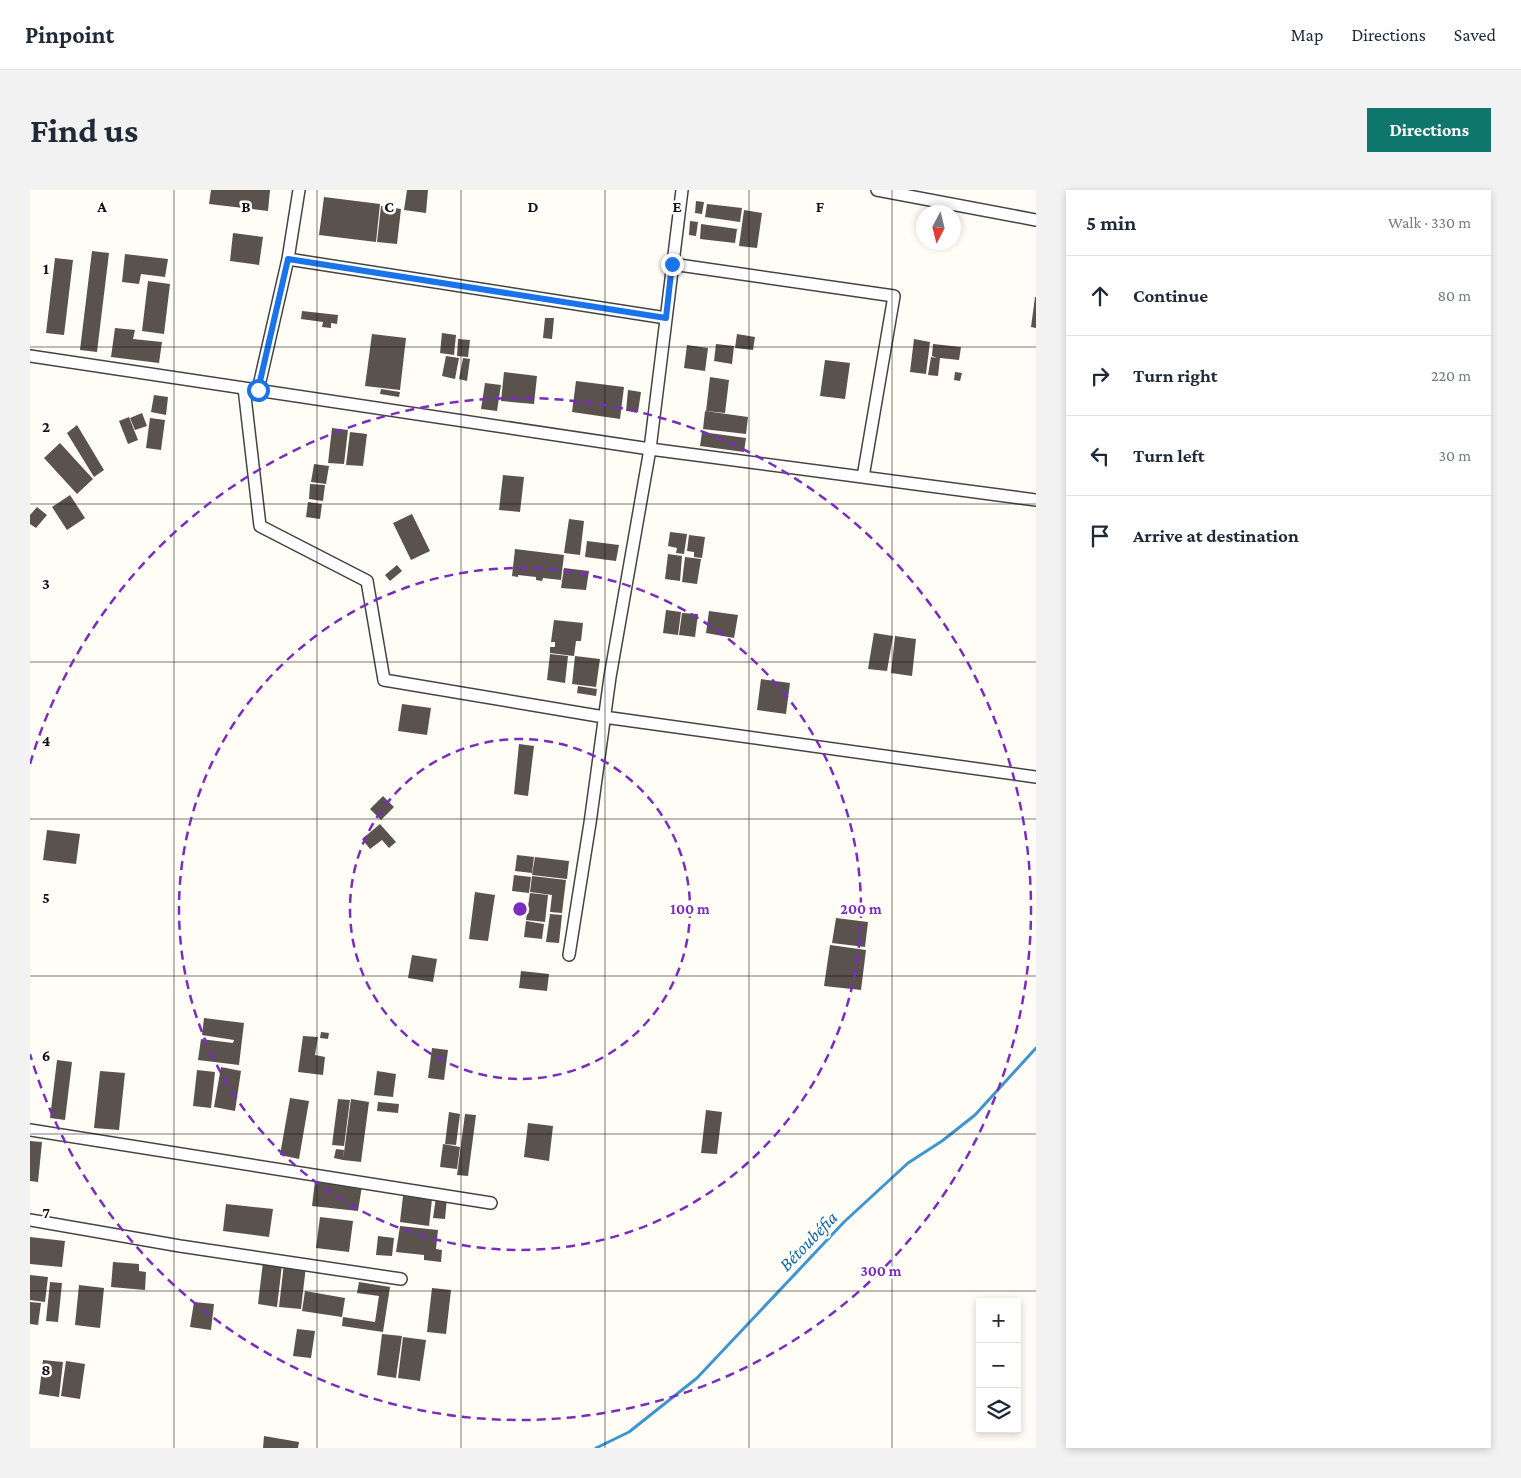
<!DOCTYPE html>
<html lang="en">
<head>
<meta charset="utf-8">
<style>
	body { margin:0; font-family:"Crimson Pro",serif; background:#f2f2f3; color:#1f2937 }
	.controls { position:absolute; right:15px; bottom:15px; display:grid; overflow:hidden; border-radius:0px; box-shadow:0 2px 8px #0003 }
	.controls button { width:45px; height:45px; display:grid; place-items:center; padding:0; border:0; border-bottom:1px solid #e0e1e3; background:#fff; color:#1f2937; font:25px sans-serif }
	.compass { position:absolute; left:886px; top:15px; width:45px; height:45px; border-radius:50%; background:#fff; box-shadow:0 2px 8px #0003; rotate:187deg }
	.stop { position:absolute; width:15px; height:15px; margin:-11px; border:4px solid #1a73e8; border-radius:50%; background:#fff }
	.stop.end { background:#1a73e8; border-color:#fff; box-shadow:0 1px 5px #0008 }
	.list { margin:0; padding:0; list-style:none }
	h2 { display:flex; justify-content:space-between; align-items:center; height:65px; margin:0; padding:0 20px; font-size:21px }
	h2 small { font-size:16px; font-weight:400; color:#747a83 }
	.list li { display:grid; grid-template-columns:32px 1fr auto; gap:15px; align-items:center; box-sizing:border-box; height:80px; padding:0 20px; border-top:1px solid #e0e1e3 }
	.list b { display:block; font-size:19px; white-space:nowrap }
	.list em { font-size:16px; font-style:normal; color:#747a83 }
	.icon { flex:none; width:28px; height:28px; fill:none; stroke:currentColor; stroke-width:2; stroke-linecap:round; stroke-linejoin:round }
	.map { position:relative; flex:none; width:1006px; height:1258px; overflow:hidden; border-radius:0px }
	header { display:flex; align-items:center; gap:30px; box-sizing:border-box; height:70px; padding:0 25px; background:#fff; border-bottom:1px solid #e0e1e3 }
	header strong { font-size:24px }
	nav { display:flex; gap:28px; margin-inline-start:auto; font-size:18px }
	.intro { display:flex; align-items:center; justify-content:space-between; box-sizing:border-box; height:120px; padding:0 30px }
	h1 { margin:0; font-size:35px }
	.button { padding:12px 22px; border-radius:0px; background:#0f766e; color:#fff; font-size:18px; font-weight:700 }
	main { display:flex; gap:30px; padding:0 30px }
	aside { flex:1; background:#fff; border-radius:0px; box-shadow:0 2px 8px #0003 }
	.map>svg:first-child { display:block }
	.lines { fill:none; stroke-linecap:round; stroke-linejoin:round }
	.stream { stroke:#3f96cf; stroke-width:3 }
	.building { fill:#5a524d }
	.street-casing { stroke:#444; stroke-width:14 }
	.street { stroke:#fff; stroke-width:11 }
	.route { stroke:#1a73e8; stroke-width:6 }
	.grid { fill:none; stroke:#111; stroke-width:1; stroke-opacity:0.55 }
	.ring { fill:none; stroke:#7b2cbf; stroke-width:2.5; stroke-dasharray:9 6 }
	.labels { text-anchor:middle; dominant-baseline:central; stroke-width:5; stroke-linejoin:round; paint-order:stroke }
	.water-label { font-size:19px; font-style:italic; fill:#1768a6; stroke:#fff }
	.grid-label { font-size:16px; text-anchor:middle; font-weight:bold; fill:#111; stroke:#fff; stroke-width:5; stroke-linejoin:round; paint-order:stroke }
	.centre { fill:#7b2cbf; stroke:#fff; stroke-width:2.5 }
	.ring-label { font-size:15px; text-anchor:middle; font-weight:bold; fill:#7b2cbf; stroke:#fff; stroke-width:5; stroke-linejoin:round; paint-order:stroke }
</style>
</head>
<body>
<header>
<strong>Pinpoint</strong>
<nav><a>Map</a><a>Directions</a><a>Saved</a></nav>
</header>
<div class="intro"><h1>Find us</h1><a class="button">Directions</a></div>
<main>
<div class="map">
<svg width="1006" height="1258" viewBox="0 0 1006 1258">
	<rect width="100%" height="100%" fill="#fffdf5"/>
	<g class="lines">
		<path class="stream" d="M566,1258L599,1242L667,1188L814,1032L878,973L912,951L945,925L1006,858"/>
	</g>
	<path class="building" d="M181,0H240L238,21L179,14Z
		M377,0H398L396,23L374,20Z
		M294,7L350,14L346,52L289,45Z
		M666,11L674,12L672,24L665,23Z
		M677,14L712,18L710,32L675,27Z
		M351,16L371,19L367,54L347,52Z
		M714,20L732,23L727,58L709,56Z
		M660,31L668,32L666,46L659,45Z
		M671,34L707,39L705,53L670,49Z
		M203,43L233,47L229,75L200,71Z
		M62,61L79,63L67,162L50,160Z
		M95,64L138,69L135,87L111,84L109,94L92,92Z
		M25,68L43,70L34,145L16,143Z
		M118,91L140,94L134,144L112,141Z
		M1005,107H1006V138L1001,137Z
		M272,121L308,125L307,134L301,133V138L292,137L293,132L271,129Z
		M515,128H524L522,149L513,148Z
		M85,138L105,140L103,149L132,152L129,173L81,167Z
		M412,143L426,145L424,165L410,163Z
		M342,144L376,148L370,200L335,196Z
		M707,144L725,147L723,160L705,158Z
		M428,149L440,150L438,167L427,166Z
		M884,149L900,152L896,184L880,182Z
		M686,154L704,156L702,174L684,171Z
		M903,154L931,157L929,170L910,168L908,186L898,185L901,167L907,168L902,166Z
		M657,155L678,158L675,181L654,178Z
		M416,166L429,168L425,189L412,186Z
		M433,168L440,169L437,191L429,189Z
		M795,170L820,173L815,209L790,206Z
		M474,182L507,186L504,214L471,211Z
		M925,182L932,183L930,191L924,190Z
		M680,187L699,190L695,223L676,221Z
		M546,191L594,197L590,229L542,222Z
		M455,193L471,195L467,221L451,219Z
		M351,199L370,202L369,207L350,204Z
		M598,200L611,202L608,222L596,221Z
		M124,205L138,207L136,225L121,222Z
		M675,221L718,227L716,244L673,239Z
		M112,223L117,236L105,240L100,228Z
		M99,227L108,250L98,254L89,231Z
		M120,228L135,230L131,260L116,258Z
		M47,235L74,280L64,287L37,243Z
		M302,238L318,240L314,274L298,273Z
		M320,242L337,244L333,276L316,275Z
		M672,242L716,248L714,262L670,256Z
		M30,253L63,289L47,304L14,268Z
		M284,274L299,276L296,294L281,292Z
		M473,285L494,287L490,322L469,320Z
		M280,294L295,295L293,311L279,309Z
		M40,305L55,328L37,340L22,317Z
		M278,312L292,314L290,329L276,327Z
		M7,317L17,325L6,338L0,334V325Z
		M382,324L400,361L381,370L363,333Z
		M539,329L554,331L550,365L534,363Z
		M640,342L657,344L654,364L646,363L647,358L638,356Z
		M659,345L675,347L672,368L664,367V362L657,361Z
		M557,351L589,355L586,371L555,367Z
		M485,359L534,365L531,390L513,388L512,391L506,390V387L488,385V387L482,386Z
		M638,364L652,366L650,391L635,389Z
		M655,367L671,369L667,394L652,392Z
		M367,375L372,381L360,391L355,385Z
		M534,378L559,381L556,400L531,398Z
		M636,420L651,422L648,445L633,443Z
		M679,421L708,425L704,448L676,443Z
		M652,423L668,424L665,447L649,445Z
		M524,430L553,433L551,451H546L544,466L520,463V457H525V452H521Z
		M844,443L863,446L857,481L838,479Z
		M865,446L886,449L882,486L861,483Z
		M520,464L538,466L535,493L517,490Z
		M545,466L570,469L566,497L542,494Z
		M731,489L760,493L756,524L727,520Z
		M548,496L567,499L566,506L547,503Z
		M372,514L401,518L397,545L368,541Z
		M489,554L504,556L498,606L484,604Z
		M353,606L364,617L351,630L340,619Z
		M350,634L366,652L359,658L352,650L340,659L332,649Z
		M17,640L50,644L46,674L13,670Z
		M487,665L504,667L502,683L485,681Z
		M505,667L539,671L537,689L502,685Z
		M484,685L501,687L499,703L482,701Z
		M502,686L536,690L532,723L520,722L522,705L500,702Z
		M445,702L465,705L458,751L439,749Z
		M500,703L518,705L515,732L496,730Z
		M520,724L532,725L529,753L516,752Z
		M806,728L838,732L835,757L802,753Z
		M496,731L514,734L512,749L494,747Z
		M800,755L836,760L831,800L794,796Z
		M382,765L407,769L403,792L378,788Z
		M491,781L519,784L517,801L489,798Z
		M174,828L214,833L209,875L168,870L171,849L203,853L204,850L172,845Z
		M291,842L299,843L298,849L290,848Z
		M273,846L288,847L285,865L295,867L293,885L268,882Z
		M402,858L418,860L414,890L398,888Z
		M27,870L42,872L35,930L20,928Z
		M191,877L211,881L205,921L184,917Z
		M167,880L185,882L181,918L163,916Z
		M70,881L95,883L89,940L64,938Z
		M347,881L366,884L363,907L344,905Z
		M260,908L279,911L269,969L250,965Z
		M308,909L320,910L314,956L302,955Z
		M321,909L339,912L331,972L313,970Z
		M348,912L369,914L368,923L347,921Z
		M676,920L692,922L687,964L671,963Z
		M419,922L430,924L426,955L415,954Z
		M435,924L446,925L438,986L427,985Z
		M498,933L523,936L519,971L494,967Z
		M0,951L12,952L8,992L0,991Z
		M413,954L430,957L427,979L410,977Z
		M306,959L314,960L313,970L304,968Z
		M285,991L332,996L328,1021L282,1016Z
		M373,1006L402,1009L399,1036L370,1032Z
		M406,1007L417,1008L415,1029L403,1028Z
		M196,1014L243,1019L239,1047L193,1041Z
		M290,1027L323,1031L319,1062L286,1058Z
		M370,1036L408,1040L406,1059L412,1060L411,1072L394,1070V1065L366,1062Z
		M348,1046L364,1048L362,1066L346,1065Z
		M0,1047L35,1051L32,1077L0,1074Z
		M83,1072L109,1074V1081L116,1082L115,1100L81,1097Z
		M233,1072L252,1075L247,1117L228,1114Z
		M254,1073L276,1076L271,1119L249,1117Z
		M0,1085L18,1087L15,1112L0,1110Z
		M20,1092L32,1093L28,1132L16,1131Z
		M329,1092L360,1097L353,1142L312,1136L313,1127L345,1132L349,1106L327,1103Z
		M49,1095L74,1098L70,1138L45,1135Z
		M402,1098L421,1100L416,1144L397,1142Z
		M275,1101L315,1108L312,1127L272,1121Z
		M0,1112L11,1113L8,1135L0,1134Z
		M164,1112L184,1114L181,1140L160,1137Z
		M267,1139L285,1141L281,1168L263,1166Z
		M352,1144L372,1146L366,1188L347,1185Z
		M373,1147L396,1150L390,1191L368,1188Z
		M13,1170L33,1172L29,1207L9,1204Z
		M36,1171L55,1174L50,1209L31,1206Z
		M234,1246L269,1252L268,1258H233Z"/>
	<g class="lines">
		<g class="street-casing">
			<path id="street" d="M847,0L1006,30
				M258,69L636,128
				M642,74L864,106L833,287
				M0,166L620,259L1006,310
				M214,198L230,336L337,391L354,490L574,527L1006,587
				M228,200L258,69L269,0
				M539,765L560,633L580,487L620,259L652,0
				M0,940L461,1013
				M0,1030L150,1056L371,1089"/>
		</g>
		<use href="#street" class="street"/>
	</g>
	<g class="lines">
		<path class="route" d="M228,200L258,69L636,128L642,74"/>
	</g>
	<path class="grid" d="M144,0V1258M287,0V1258M431,0V1258M575,0V1258M719,0V1258M862,0V1258M0,157H1006M0,314H1006M0,472H1006M0,629H1006M0,786H1006M0,944H1006M0,1101H1006"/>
	<g class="ring">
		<circle cx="490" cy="719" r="170"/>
		<circle cx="490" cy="719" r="341"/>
		<path d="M0 574A511 511 0 1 1 0 864"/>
	</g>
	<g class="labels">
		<g class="water-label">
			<text transform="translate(778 1051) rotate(-46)">Bétoubéfia</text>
		</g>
	</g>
	<g class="grid-label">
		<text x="72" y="22">A</text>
		<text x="216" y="22">B</text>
		<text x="359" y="22">C</text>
		<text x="503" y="22">D</text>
		<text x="647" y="22">E</text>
		<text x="790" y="22">F</text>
		<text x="16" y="84">1</text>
		<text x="16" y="242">2</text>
		<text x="16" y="399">3</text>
		<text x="16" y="556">4</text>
		<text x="16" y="713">5</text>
		<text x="16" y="871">6</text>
		<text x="16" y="1028">7</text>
		<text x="16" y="1185">8</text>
	</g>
	<circle cx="490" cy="719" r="8" class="centre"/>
	<g class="ring-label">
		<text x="660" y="724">100 m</text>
		<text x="831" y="724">200 m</text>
		<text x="851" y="1086">300 m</text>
	</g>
</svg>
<div class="controls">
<button>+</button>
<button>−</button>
<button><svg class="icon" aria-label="layers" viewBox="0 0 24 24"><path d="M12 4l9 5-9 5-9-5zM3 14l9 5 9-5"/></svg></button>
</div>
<svg class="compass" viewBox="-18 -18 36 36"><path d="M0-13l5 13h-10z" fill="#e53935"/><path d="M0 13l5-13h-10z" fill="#747a83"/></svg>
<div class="stop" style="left:228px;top:200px"></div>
<div class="stop end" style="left:642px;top:74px"></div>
</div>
<aside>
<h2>5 min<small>Walk · 330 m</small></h2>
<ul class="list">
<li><svg class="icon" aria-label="ahead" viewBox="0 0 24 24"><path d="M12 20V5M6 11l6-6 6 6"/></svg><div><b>Continue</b></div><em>80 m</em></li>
<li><svg class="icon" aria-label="right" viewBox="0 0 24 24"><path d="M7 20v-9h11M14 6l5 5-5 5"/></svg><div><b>Turn right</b></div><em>220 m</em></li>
<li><svg class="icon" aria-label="left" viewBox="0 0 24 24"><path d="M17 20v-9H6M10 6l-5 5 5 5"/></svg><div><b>Turn left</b></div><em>30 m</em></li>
<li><svg class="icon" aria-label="arrive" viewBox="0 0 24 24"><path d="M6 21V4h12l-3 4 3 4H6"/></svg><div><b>Arrive at destination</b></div></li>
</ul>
</aside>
</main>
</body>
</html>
